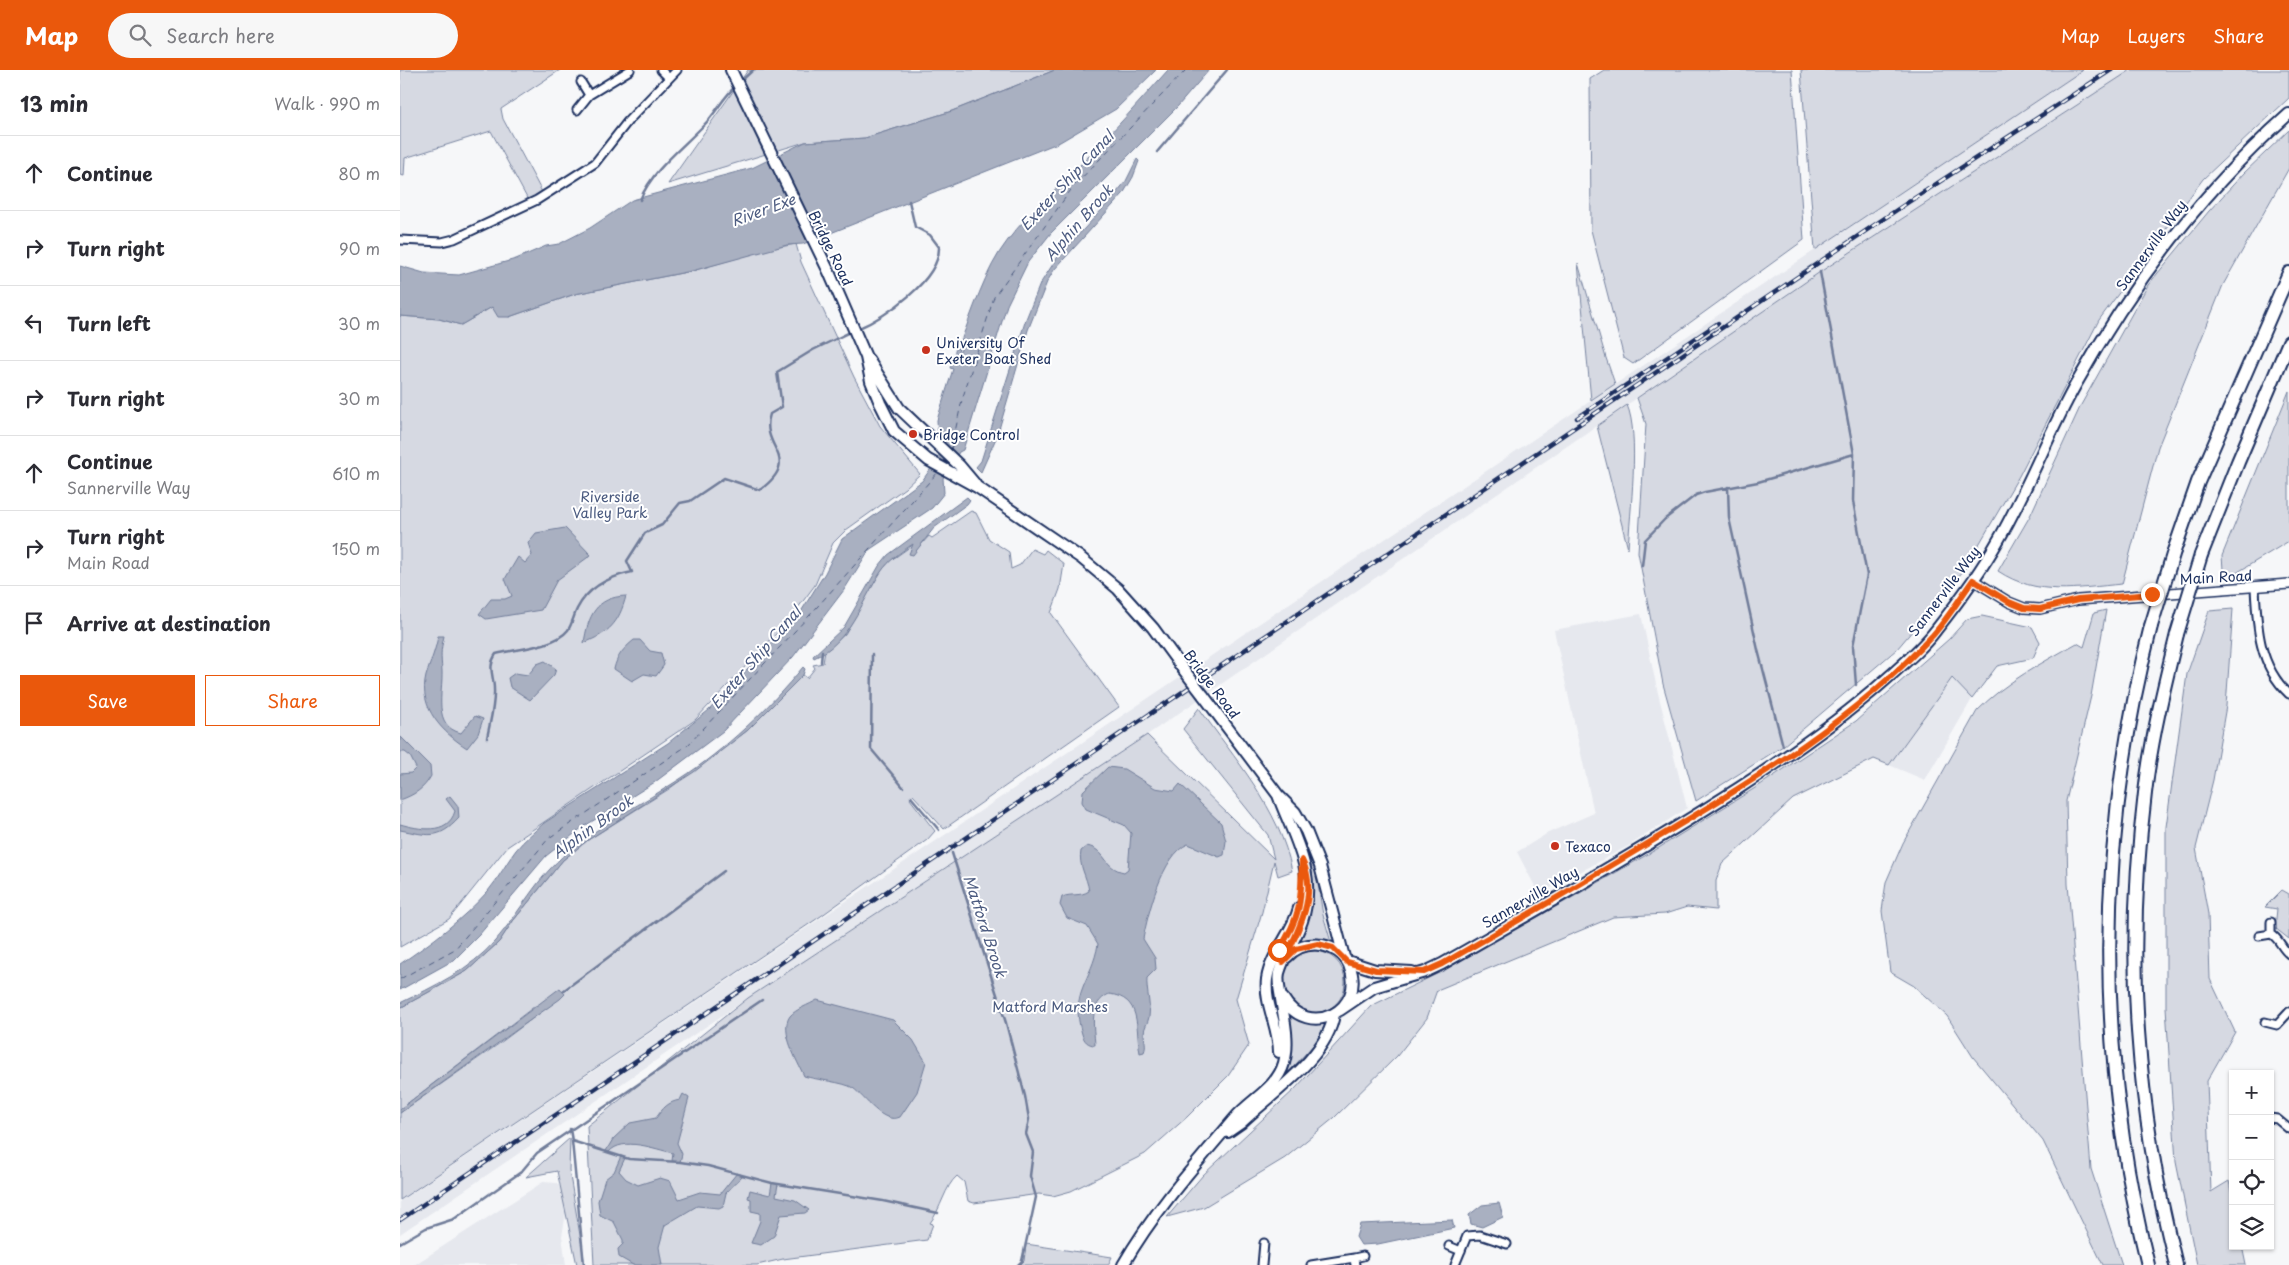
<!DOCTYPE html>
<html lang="en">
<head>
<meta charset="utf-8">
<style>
	body { margin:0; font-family:"Playpen Sans",sans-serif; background:#f7f7f7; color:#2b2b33 }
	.controls { position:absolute; right:15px; bottom:15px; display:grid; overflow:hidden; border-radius:0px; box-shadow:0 1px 4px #0004 }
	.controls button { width:45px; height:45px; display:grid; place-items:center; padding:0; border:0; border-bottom:1px solid #e1e1e2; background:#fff; color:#2b2b33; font:25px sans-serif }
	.stop { position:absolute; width:15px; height:15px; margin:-11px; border:4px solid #ea580c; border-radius:50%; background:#fff }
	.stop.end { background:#ea580c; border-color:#fff; box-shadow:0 1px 5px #0008 }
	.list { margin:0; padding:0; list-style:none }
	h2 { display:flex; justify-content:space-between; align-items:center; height:65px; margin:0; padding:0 20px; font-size:21px }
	h2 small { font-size:16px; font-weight:400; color:#7c7c81 }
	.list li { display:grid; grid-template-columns:32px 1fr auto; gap:15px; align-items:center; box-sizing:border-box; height:75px; padding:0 20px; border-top:1px solid #e1e1e2 }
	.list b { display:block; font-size:19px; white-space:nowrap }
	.list p { margin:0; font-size:16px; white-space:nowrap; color:#7c7c81 }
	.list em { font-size:16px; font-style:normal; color:#7c7c81 }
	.actions { display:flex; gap:10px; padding:15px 20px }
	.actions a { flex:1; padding:11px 0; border:1px solid #ea580c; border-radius:0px; text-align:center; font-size:18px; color:#ea580c }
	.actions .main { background:#ea580c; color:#fff }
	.icon { flex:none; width:28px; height:28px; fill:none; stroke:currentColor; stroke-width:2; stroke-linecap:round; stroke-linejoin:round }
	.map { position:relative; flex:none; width:1889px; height:1195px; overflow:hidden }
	header { display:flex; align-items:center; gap:30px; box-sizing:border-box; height:70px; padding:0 25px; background:#ea580c; color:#fff }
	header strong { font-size:24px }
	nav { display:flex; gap:28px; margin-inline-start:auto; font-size:18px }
	.search { width:350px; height:45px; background:#f7f7f7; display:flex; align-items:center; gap:12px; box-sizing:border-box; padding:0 18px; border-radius:28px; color:#7c7c81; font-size:19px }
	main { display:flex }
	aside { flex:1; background:#fff }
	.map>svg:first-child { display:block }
	.built { fill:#e6e8ee }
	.green { fill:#d6d9e2; stroke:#7884a0 }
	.water { fill:#a9b0c1; stroke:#707c99 }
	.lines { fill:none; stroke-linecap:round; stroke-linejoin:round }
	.stream { stroke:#707c99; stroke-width:2.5 }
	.ferry { stroke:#4d5c81; stroke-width:1; stroke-dasharray:6 5; stroke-linecap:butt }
	.minor-casing { stroke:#1b2f5e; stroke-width:11 }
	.tertiary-casing { stroke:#1b2f5e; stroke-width:12 }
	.primary-casing { stroke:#1b2f5e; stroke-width:14 }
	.motorway-casing { stroke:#1b2f5e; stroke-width:16 }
	.minor { stroke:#fff; stroke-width:7 }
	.tertiary { stroke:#fff; stroke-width:9 }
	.primary { stroke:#fff; stroke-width:10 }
	.motorway { stroke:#fff; stroke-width:12 }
	.rail-casing { stroke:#1b2f5e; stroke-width:4.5 }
	.rail { stroke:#fff; stroke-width:2.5; stroke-dasharray:8; stroke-linecap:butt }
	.primary-bridge-casing { stroke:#1b2f5e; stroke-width:14; stroke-linecap:butt }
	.motorway-bridge-casing { stroke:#1b2f5e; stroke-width:16; stroke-linecap:butt }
	.primary-bridge { stroke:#fff; stroke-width:10 }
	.motorway-bridge { stroke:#fff; stroke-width:12 }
	.route { stroke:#ea580c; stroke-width:6 }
	.poi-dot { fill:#c8321e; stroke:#fff; stroke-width:2 }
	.labels { text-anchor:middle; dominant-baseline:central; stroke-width:4; stroke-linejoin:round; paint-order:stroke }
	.street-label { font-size:14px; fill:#1b2f5e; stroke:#fff }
	.poi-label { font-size:14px; fill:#1b2f5e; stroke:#fff; text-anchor:start }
	.park-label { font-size:14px; fill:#4a5a7f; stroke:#fff }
	.water-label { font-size:15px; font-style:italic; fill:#4d5c81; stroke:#fff }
</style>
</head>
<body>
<header>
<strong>Map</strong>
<div class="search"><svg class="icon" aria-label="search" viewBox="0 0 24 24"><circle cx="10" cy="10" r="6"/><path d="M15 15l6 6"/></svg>Search here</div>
<nav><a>Map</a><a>Layers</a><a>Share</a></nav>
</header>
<main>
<aside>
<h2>13 min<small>Walk · 990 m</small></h2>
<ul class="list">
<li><svg class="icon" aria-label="ahead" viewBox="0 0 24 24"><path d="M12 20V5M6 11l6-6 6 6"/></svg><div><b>Continue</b></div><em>80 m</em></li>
<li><svg class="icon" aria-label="right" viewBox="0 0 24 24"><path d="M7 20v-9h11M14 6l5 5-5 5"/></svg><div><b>Turn right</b></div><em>90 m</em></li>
<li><svg class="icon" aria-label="left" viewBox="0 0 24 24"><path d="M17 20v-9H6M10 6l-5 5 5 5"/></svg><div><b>Turn left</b></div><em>30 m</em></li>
<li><svg class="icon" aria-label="right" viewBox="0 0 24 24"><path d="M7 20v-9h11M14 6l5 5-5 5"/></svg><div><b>Turn right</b></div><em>30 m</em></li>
<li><svg class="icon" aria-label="ahead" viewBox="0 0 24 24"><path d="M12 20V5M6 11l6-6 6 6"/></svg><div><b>Continue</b><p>Sannerville Way</p></div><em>610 m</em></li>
<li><svg class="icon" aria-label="right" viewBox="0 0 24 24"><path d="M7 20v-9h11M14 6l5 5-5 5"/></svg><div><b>Turn right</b><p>Main Road</p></div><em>150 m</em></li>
<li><svg class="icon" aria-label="arrive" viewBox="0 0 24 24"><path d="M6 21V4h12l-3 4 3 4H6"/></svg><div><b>Arrive at destination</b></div></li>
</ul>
<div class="actions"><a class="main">Save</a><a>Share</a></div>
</aside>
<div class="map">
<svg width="1889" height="1195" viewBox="0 0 1889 1195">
	<rect width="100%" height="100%" fill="#f6f7f9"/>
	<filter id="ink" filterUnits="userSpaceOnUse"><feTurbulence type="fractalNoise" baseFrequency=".02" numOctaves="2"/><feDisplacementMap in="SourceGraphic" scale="10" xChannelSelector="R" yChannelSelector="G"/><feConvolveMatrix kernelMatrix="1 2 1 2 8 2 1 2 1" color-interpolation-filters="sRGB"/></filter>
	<g filter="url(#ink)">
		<path class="built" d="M1683,0H1731L1420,202L747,665L348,928L0,1164V1131Z
			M1241,544L1257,619L1287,738L1230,775L1139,824L1117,782L1148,763L1194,743L1154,560Z
			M1552,607L1572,629L1525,710L1489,695Z
			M143,1112L157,1113L165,1122L166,1143L162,1166L166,1195H14Z"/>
		<path class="green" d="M0,0H160L101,39L103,49L142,122L128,130L91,61L5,88L4,106L0,105Z
			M348,0H655L552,41L465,68L405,72L268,114Z
			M1204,0H1392L1404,170L1233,294L1224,288L1191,160L1190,9Z
			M1401,0H1683L1415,180Z
			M1731,0H1889V28L1803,109L1699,250L1619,406L1564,500L1497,579L1383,676L1296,731L1263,614L1238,482L1246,354L1237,328L1420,202Z
			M1889,60V98L1823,215L1758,377L1722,514C1677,518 1637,527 1598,501L1630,446L1681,335L1748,215L1809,141L1844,103Z
			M396,174L401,192L454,307L480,356L520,404L505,418L446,460L433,473L415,515L389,550L295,650L107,777L49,849L0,877V246L39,249L61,255L92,237L109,247L175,224L292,201L369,179Z
			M1178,193L1206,288L1215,314L1191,330Z
			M1889,321V471L1828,508L1823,499L1822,486Z
			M1227,335C1240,364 1230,444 1228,479L1197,356Z
			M571,441L576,443L589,469L609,482L611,499L620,495L632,479L643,484L646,480L664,494L660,519L651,543L719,637L544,759L513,725L510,729L535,761L527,770L421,846L0,1130V1043L100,973L165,924L135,936L0,1039V938L67,901L99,872L113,851L163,790L188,770L269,719L348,660L403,605L407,608L415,598L413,595L423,593L425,581L445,564L481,501L490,491L514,474L520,476L529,466L532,468Z
			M1833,539L1826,636L1813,710L1796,778L1808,844L1810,909L1835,962L1807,1011L1811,1122L1829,1111L1833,1130V1176H1842L1846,1195H1797L1776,1092L1766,937V757L1787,604L1809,541Z
			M1706,540L1691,626L1666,731L1668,814L1691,1099L1722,1195H1703L1643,1071L1573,987L1547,946L1514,916L1490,902L1482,841L1486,812L1503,773L1577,641C1605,612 1642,593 1677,573L1684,577L1694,543Z
			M1582,546L1632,557L1640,572L1633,588L1597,596L1572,629L1552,608L1489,695L1474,689L1393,729L1322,794L1316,811V840L1287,837L1265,844L1213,847L1037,920L1027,948L997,986L934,1048L885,1088L804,1137L767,1147L803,1105L895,1019L971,936L1045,900L1257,779L1360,715L1456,651L1549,569L1567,549Z
			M799,638C834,688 880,739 892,801L878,806L874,791L862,842L836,929L849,975L828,1006L787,1047L745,1084L671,1121L653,1126L639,1124L574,1133L568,1131L564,1112L557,1106C545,1116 541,1139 530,1153L533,1154L527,1170L383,1189L357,1195H194L187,1056L348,928L747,665L874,789L868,765L783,659Z
			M914,790L923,845L931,872L918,868L898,870C905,843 913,819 909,792Z
			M1882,820L1889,824V869L1875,858L1877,839L1865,837Z
			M883 912a31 31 0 1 1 62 0a31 31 0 1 1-62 0Z
			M887,944C899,952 909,954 923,954L926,957L915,973L887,1004L884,1002Z
			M170,1068L169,1100L185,1195H177L157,1101L126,1107Z
			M626,1174L712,1187L708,1195H620L624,1191Z"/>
		<path class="water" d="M655,0H756L716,39L660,72L403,174L387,175L292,201L175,224L109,247H98L92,237L61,255L39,249L0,246V196L24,203L59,205L116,189L146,176L159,174L190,158L232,130L352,98L405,72L465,68L552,41Z
			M768,0H809L778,36L651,163L628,192L607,235L563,380L559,382L543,408L544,423L532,438L469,480L444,520L393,587L323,661L255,712L183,757L146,786L79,865L54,890L0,920V894C32,872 62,850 88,821C99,808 106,793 116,780C124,770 134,762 144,753L268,673L309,640L402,540L425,503L442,469L522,411L539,387L537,350L553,299L550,298L556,278L559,279L555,293L561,279L558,278C573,242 584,201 608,170C629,142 658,118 682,93C712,63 740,31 768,0Z
			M737,89L739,91L733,107L723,124L654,200L647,212L628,260L597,366L581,402L576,397L581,391L626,249L640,214L657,188L709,132L726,111Z
			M567,427L570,430L567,434L534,458L513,485L509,484L513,474C501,482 489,490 481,502C461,532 450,572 414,588L413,586L444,557L479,496L488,485Z
			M165,458L191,485L157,510L141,540L86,549L79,544L91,529H105L112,526L105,509L118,487L125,493L132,485L128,473L136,463Z
			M226,526C219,553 209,563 184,573C188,546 196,527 226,526Z
			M38,566H44C40,583 41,585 42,601C43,623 32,656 61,663L75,646L83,649L78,664L67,678C43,663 18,638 26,606C30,593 36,579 38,566Z
			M234,570H240L250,581L261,583L264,595L256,606L244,604L232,611L214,599C217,586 223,579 234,570Z
			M145,591L156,599L154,605L130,630L110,617L108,608L115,603L128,605L137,594Z
			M403,597L405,599L403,605L348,660L294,702L188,770L163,790L113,851L99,872L67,901L0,938V933C33,917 71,899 95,871C122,840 134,810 169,781C203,753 243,733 280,709C325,680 369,638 403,597Z
			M0,666L30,696L31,706C24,719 14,725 0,730V704L11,703L16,698L10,686L5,682H0Z
			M708,697L724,699L755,718L774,721L780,714L821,753L826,771L824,785L819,787L788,774C762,785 748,844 743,869L755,888L756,899L747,908C746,920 751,934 749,947C748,953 744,957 744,963C744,970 747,975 744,982L740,983C735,956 742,928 709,924C688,934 694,956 695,975C688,975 684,971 682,964C669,922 692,911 698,874L687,856L667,848L660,835L662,827C672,823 680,827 689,821C687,806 678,796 681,781L687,776C707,780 703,798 724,802L728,799L731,763L724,755L686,739L682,732L683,721Z
			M50,726L58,736L59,748C38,771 28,765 0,760V754C18,759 48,766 55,741L46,729Z
			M160,918L165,924L160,929L0,1043V1039Z
			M417,930L493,950L513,970L526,992L517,1022L500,1047C483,1055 465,1027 453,1018C444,1012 416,1010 404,1006C398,992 379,961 390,946C396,939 409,935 417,930Z
			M283,1024L289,1028L277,1073L282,1084L280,1092L272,1091L273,1083C255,1079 223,1066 209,1082L206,1081L213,1069L230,1053L256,1048C263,1038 268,1032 280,1030Z
			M221,1086L225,1088L219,1101L226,1109L238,1115L260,1108L270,1111L279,1129L300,1122L320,1124L337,1103L343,1105L326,1123L323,1136L319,1138L297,1136L265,1155L259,1177L262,1195H233L219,1187L218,1179L223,1174V1170L214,1152L200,1145L198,1131L205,1109L214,1102Z
			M372,1113L378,1114L376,1126L395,1130L409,1140L405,1143L381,1145L374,1166L361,1175L351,1173L360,1151V1143L351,1141V1129L348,1128L350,1120L370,1125Z
			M1099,1133L1103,1147L1082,1157L1071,1154L1069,1145L1082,1135Z
			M1052,1150L1054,1158L978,1174L961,1175L956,1167L960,1154Z"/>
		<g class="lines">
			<path class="stream" d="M340,12L353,0
				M757,82L827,0
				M240,130C252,100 282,78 304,55C316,43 323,27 336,16
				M1420,202L1454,384L1453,431L1467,505L1453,576L1456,615
				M457,259C485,247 540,210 539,177L530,165L515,157L509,131
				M1328,417L1329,448L1358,580L1383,676
				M1242,496L1245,470L1265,449L1296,425L1305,422L1358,412L1454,384
				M472,584L471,679L503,717
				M421,592L422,581
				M87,668C90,652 95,635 94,619C94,606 87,597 96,584C115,579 155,577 168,560C172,554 174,545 177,539C188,517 208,507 232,502L227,491L245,463L262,455L280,433L290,431L324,408L360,420C404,387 359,379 370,344L382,337L377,302L413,280L452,261
				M511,727L539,760
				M552,783L606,953L625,1026L629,1049L626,1064L633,1082L630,1106L636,1127L622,1191L618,1195
				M163,921L324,801
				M170,1059L172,1071L229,1089L280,1092L308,1096L372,1113L483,1131L538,1143
				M172,1071L184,1195
				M0,1173L26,1158L54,1149L121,1102L137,1083L362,930"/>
			<path class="ferry" d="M551,380L562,330L594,227L673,117L786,0
				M0,909L55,879L149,768L288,675L409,546L539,401"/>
			<g class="minor-casing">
				<path id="minor" d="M261,0L269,8
					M181,12L189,25
					M177,40L189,25L230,0
					M0,170L42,172L54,169L137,130L195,93L228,51L277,0
					M1855,518C1857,558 1859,596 1889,624
					M1871,852V864C1880,869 1881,878 1889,884
					M1859,866L1871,864
					M1865,952L1877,955L1889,942
					M1870,1048L1877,1049L1889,1059
					M1049,1176L1061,1181
					M954,1188L963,1186
					M862,1195L864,1173
					M911,1195L954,1188L955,1195
					M1055,1195L1067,1166L1080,1165L1107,1174"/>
			</g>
			<g class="tertiary-casing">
				<path id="tertiary" d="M1573,510L1609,532L1624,538L1640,539L1678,530L1889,514"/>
			</g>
			<g class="primary-casing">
				<path id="primary" d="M331,0L429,202L466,287L471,311L480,333L494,361L528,390L577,417L681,488L718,519L753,558L783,599
					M468,289L499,338L559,395L575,414
					M803,625L878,725L895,742L906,761L920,796L944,887
					M947,891L975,900L1012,902
					M883,928C908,971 968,940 949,895C944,884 933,877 922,875C909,873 896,877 887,887
					M940,940L974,917L1025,902L1042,894C1142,837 1242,780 1339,718C1390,685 1438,652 1483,612C1501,596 1521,580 1536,560C1559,531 1581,501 1599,469C1628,419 1648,364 1676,314C1733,212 1802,121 1889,44
					M879,982C879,957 864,934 867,909C871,883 893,863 899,838
					M828,1062L841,1053C871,1024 928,987 934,944
					M723,1195C754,1141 795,1095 835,1048C851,1029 877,1018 884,993C890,972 884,949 881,929C880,920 877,912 879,903C884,885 896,869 902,851C918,803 894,769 878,725"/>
			</g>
			<g class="motorway-casing">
				<path id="motorway" d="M1774,481L1798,412L1889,203
					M1801,485L1838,392L1889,272
					M1748,1195C1695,981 1696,770 1751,556
					M1776,1195C1736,1037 1725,886 1745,723C1751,670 1764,617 1777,564"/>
			</g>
			<use href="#minor" class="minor"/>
			<use href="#tertiary" class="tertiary"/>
			<use href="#primary" class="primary"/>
			<use href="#motorway" class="motorway"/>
			<g class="rail-casing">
				<path id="rail" d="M1177,348L1318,253
					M0,1150L1507,133L1711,0"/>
			</g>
			<use href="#rail" class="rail"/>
			<g class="primary-bridge-casing">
				<path id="primary-bridge" d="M783,599L803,625"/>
			</g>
			<g class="motorway-bridge-casing">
				<path id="motorway-bridge" d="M1751,556L1774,481
					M1777,564L1801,485"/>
			</g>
			<use href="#primary-bridge" class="primary-bridge"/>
			<use href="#motorway-bridge" class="motorway-bridge"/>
		</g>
	</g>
	<g class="lines" filter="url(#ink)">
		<path class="route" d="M879,880C902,844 901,830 902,790C919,823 898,862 883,892L896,879L918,874L933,878L947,892L976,900L1024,902L1042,894C1114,853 1186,811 1257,768C1355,710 1455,649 1533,565C1548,548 1560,528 1573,510L1609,532L1624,538L1640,539L1678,530L1752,524"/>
	</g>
	<g class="poi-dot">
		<circle cx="526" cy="280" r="5"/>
		<circle cx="513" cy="364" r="5"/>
		<circle cx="1155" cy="776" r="5"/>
	</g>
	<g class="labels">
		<g class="street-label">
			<text transform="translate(1751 175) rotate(-54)">Sannerville Way</text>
			<text transform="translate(431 178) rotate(64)">Bridge Road</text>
			<text transform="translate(1816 507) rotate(-3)">Main Road</text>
			<text transform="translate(1544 521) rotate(-53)">Sannerville Way</text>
			<text transform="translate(812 614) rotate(53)">Bridge Road</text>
			<text transform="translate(1130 827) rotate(-30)">Sannerville Way</text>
		</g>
		<g class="poi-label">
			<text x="536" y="272">University Of<tspan x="536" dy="16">Exeter Boat Shed</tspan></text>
			<text x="523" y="364">Bridge Control</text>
			<text x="1165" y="776">Texaco</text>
		</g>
		<g class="park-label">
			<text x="210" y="426">Riverside<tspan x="210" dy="16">Valley Park</tspan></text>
			<text x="650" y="936">Matford Marshes</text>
		</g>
		<g class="water-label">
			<text transform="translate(666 110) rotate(-47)">Exeter Ship Canal</text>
			<text transform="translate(363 139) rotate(-20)">River Exe</text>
			<text transform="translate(678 152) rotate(-49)">Alphin Brook</text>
			<text transform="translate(355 587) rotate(-49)">Exeter Ship Canal</text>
			<text transform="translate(192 756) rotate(-36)">Alphin Brook</text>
			<text transform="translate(586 856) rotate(72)">Matford Brook</text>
		</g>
	</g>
</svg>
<div class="controls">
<button>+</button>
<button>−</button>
<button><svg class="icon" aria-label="locate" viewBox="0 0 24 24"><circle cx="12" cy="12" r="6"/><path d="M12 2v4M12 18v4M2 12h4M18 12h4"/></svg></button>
<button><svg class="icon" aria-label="layers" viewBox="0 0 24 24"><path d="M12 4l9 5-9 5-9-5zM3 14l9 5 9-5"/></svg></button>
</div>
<div class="stop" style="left:879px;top:880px"></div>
<div class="stop end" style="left:1752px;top:524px"></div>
</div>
</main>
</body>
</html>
